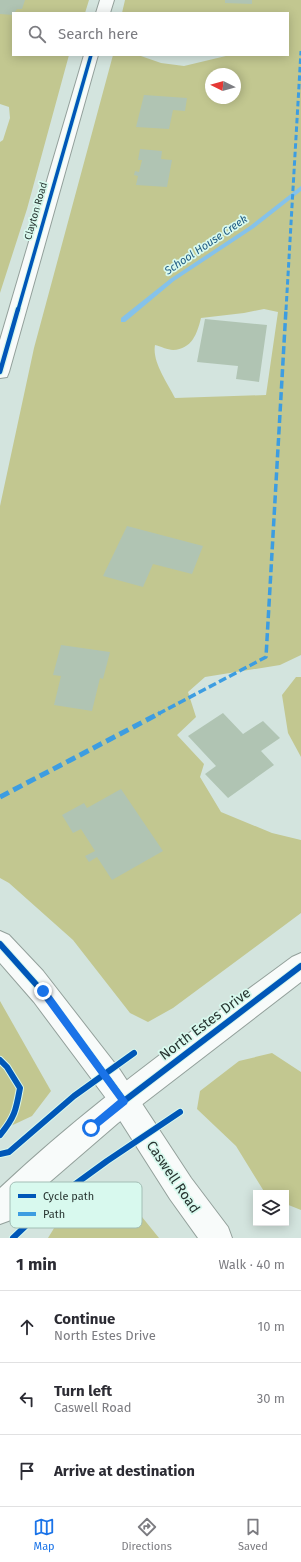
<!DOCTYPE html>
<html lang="en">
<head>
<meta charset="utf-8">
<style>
	body { margin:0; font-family:"Fira Sans",sans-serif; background:#f2f2f3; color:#2b2b33 }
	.controls { position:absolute; right:12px; bottom:12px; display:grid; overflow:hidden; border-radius:0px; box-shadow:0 2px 10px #0003 }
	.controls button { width:36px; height:36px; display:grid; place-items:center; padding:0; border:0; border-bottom:1px solid #e1e1e2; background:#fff; color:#2b2b33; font:20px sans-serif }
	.compass { position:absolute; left:205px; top:68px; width:36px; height:36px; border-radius:50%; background:#fff; box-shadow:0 2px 10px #0003; rotate:275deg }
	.stop { position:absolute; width:12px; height:12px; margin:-9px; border:3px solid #1a73e8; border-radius:50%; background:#fff }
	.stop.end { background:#1a73e8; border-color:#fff; box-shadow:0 1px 4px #0008 }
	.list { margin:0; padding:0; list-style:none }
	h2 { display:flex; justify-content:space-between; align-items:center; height:52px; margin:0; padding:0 16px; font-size:17px }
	h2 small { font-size:13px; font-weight:400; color:#7c7c81 }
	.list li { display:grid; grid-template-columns:26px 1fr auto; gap:12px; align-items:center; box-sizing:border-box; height:72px; padding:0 16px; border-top:1px solid #e1e1e2 }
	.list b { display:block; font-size:15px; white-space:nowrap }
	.list p { margin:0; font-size:13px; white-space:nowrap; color:#7c7c81 }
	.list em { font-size:13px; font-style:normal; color:#7c7c81 }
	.icon { flex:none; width:22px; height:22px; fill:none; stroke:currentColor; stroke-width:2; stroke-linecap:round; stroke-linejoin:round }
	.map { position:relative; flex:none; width:301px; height:1238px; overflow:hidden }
	.search { position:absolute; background:#fff; box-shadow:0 2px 10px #0003; left:12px; right:12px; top:12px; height:44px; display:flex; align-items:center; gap:10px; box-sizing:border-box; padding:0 14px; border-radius:0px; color:#7c7c81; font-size:15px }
	.sheet { height:268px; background:#fff }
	nav { display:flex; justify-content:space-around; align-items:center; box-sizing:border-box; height:56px; border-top:1px solid #e1e1e2; background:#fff; font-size:11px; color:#7c7c81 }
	nav a { display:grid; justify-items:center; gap:2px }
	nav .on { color:#1a73e8 }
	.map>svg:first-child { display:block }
	.forest { fill:#c2c790; fill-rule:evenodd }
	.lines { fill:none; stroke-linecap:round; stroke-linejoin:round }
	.stream { fill:#85c2ea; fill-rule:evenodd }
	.building { fill:#b0c4b3 }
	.street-casing { stroke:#93a09b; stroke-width:2 }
	.secondary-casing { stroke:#93a09b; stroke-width:2 }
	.street { fill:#f8fbfa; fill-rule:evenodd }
	.secondary { fill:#f8fbfa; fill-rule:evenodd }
	.quiet-far2 { stroke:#3d9de1; stroke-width:3; stroke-dasharray:5.5 3; stroke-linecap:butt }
	.quiet-far1 { stroke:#3d9de1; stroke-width:3.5; stroke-dasharray:8 3.5; stroke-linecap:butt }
	.quiet { stroke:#3d9de1; stroke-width:5; stroke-dasharray:10 5; stroke-linecap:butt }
	.cycleway-far2-casing { stroke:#d8f9ee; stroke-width:5.5 }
	.cycleway-far1-casing { stroke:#d8f9ee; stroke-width:7 }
	.cycleway-casing { stroke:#d8f9ee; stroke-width:8 }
	.cycleway-far2 { stroke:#0057b8; stroke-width:3.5 }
	.cycleway-far1 { stroke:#0057b8; stroke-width:4.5 }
	.cycleway { stroke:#0057b8; stroke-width:6 }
	.route { fill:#1a73e8 }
	.labels { text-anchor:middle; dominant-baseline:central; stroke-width:3.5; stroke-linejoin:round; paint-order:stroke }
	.far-street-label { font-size:10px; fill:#273430; stroke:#d8f9ee }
	.far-water-label { font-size:11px; font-style:italic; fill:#205b82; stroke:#d8f9ee }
	.near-street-label { font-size:14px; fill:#273430; stroke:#d8f9ee }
	.key { fill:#d8f9ee; stroke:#a3beb5; stroke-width:1 }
	.key-label { font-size:11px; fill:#273430 }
</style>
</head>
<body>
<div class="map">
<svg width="301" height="1238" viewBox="0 0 301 1238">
	<rect width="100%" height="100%" fill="#d3e4de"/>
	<path class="forest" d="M0,0H89L85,13H13V55H69L27,209L0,293V142L3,140L10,118L9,107L0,104Z
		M125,0H301V655L280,665L205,677L188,692L196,717L177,735L204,764L200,777L221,812L272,833L301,840V913L173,1008L148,1022L130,1013L73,940L9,883L0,878V506L34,348L113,55H138L161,63L184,66L230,55H288V13H122ZM211,74H235V98H211ZM264,309L278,312L266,395L175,398C167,382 152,362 155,345C160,346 168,350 173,350C192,349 197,334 201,318L244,313Z
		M296,677H301V757L288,733L282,695Z
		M0,1001L51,1091L32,1116L0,1131Z
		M272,1053L301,1072V1210L286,1204V1193H265L236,1146L197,1109L200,1091L239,1061Z
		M106,1186L138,1212L159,1238H48L75,1194Z"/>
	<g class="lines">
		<path class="stream" d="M301,186V191L254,228L174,281L125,322H121V318L170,279L250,226Z"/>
	</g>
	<path class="building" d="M0,0H25L22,9H17L13,15L0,14Z
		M225,0H252V4L225,3Z
		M144,95L187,98L185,111L173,110L169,129L136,127Z
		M140,149L162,151L161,159L172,160L167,187L136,185L138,176L134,175L135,171L139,172L142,160H138Z
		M205,319L267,325L259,382L236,379L238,366L197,362Z
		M127,526L203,546L192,574L153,564L143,587L103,576Z
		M61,645L110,652L103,679L100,678L92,711L54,705L61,676L53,675Z
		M223,713L243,734L263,721L280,738L261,751L274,765L228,798L205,774L216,766L188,736Z
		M121,789L163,851L112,880L97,857L89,862L85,856L95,851L81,829L73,833L62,815L84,803L87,808Z"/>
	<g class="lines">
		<g class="street-casing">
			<path id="street" d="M100,0H114L110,13H96Z
				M84,55H98L9,372L7,377L0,378V340Z
				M0,931L9,935L43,971L120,1070L191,1178L228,1227L232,1238H198L170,1199L105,1097L34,1002L0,963Z"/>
		</g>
		<g class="secondary-casing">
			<path id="secondary" d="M301,953V982L118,1123L45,1186L11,1220L0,1224V1188C90,1103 192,1031 292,957Z"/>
		</g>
		<use href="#street" class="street"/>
		<use href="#secondary" class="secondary"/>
		<path class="quiet-far2" d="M286,310L301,51"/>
		<path class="quiet-far1" d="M158,714L266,657L286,309"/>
		<path class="quiet" d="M0,797L160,713"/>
		<g class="cycleway-far2-casing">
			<path id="cycleway-far2" d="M18,310L91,55"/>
		</g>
		<g class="cycleway-far1-casing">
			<path id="cycleway-far1" d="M0,372L18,309"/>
		</g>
		<g class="cycleway-casing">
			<path id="cycleway" d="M0,944L50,1000L124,1101L301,966
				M0,1060L7,1067L20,1088C16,1110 15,1117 0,1135
				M0,1154L9,1152L74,1096L134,1053
				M13,1238L52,1201L107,1161L180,1112"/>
		</g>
		<use href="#cycleway-far2" class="cycleway-far2"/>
		<use href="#cycleway-far1" class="cycleway-far1"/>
		<use href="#cycleway" class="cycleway"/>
	</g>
	<path class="route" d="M43,987L46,988L128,1101L127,1104L91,1133L88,1131L86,1128L88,1125L118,1100L40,994L39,991Z"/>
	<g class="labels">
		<g class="far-street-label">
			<text transform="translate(36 211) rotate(-74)">Clayton Road</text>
		</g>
		<g class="far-water-label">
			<text transform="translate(206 245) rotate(-34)">School House Creek</text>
		</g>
		<g class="near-street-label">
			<text transform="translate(205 1024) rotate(-37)">North Estes Drive</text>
			<text transform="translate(173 1177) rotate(56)">Caswell Road</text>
		</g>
	</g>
	<rect x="10" y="1182" width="132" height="46" rx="6" class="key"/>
	<rect x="18" y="1194" width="18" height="4" fill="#0057b8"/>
	<rect x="18" y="1212" width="18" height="4" fill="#3d9de1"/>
	<g class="key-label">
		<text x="43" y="1200">Cycle path</text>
		<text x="43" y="1218">Path</text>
	</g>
</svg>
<div class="controls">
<button><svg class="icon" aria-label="layers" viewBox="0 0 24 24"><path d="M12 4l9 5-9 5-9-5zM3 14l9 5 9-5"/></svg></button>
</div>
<svg class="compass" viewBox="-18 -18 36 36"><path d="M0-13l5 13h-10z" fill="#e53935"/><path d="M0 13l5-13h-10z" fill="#7c7c81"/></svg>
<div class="stop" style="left:91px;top:1128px"></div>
<div class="stop end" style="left:43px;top:991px"></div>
<div class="search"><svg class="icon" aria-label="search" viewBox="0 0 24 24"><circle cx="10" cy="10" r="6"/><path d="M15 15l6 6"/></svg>Search here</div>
</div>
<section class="sheet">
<h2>1 min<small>Walk · 40 m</small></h2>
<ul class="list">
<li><svg class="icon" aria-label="ahead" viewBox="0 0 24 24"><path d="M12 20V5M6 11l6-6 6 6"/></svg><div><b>Continue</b><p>North Estes Drive</p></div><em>10 m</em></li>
<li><svg class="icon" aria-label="left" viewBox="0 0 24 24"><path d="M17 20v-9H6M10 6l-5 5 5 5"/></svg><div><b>Turn left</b><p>Caswell Road</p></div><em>30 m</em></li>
<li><svg class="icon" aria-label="arrive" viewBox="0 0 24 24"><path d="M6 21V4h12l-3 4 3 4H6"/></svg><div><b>Arrive at destination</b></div></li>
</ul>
</section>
<nav>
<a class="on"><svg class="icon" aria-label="map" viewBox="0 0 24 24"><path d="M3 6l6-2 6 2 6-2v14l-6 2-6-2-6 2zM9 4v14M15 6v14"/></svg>Map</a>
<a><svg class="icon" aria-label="directions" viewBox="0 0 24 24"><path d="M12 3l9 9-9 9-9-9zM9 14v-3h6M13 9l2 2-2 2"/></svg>Directions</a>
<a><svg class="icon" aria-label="saved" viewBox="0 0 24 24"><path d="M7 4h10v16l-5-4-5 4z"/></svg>Saved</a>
</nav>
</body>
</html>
